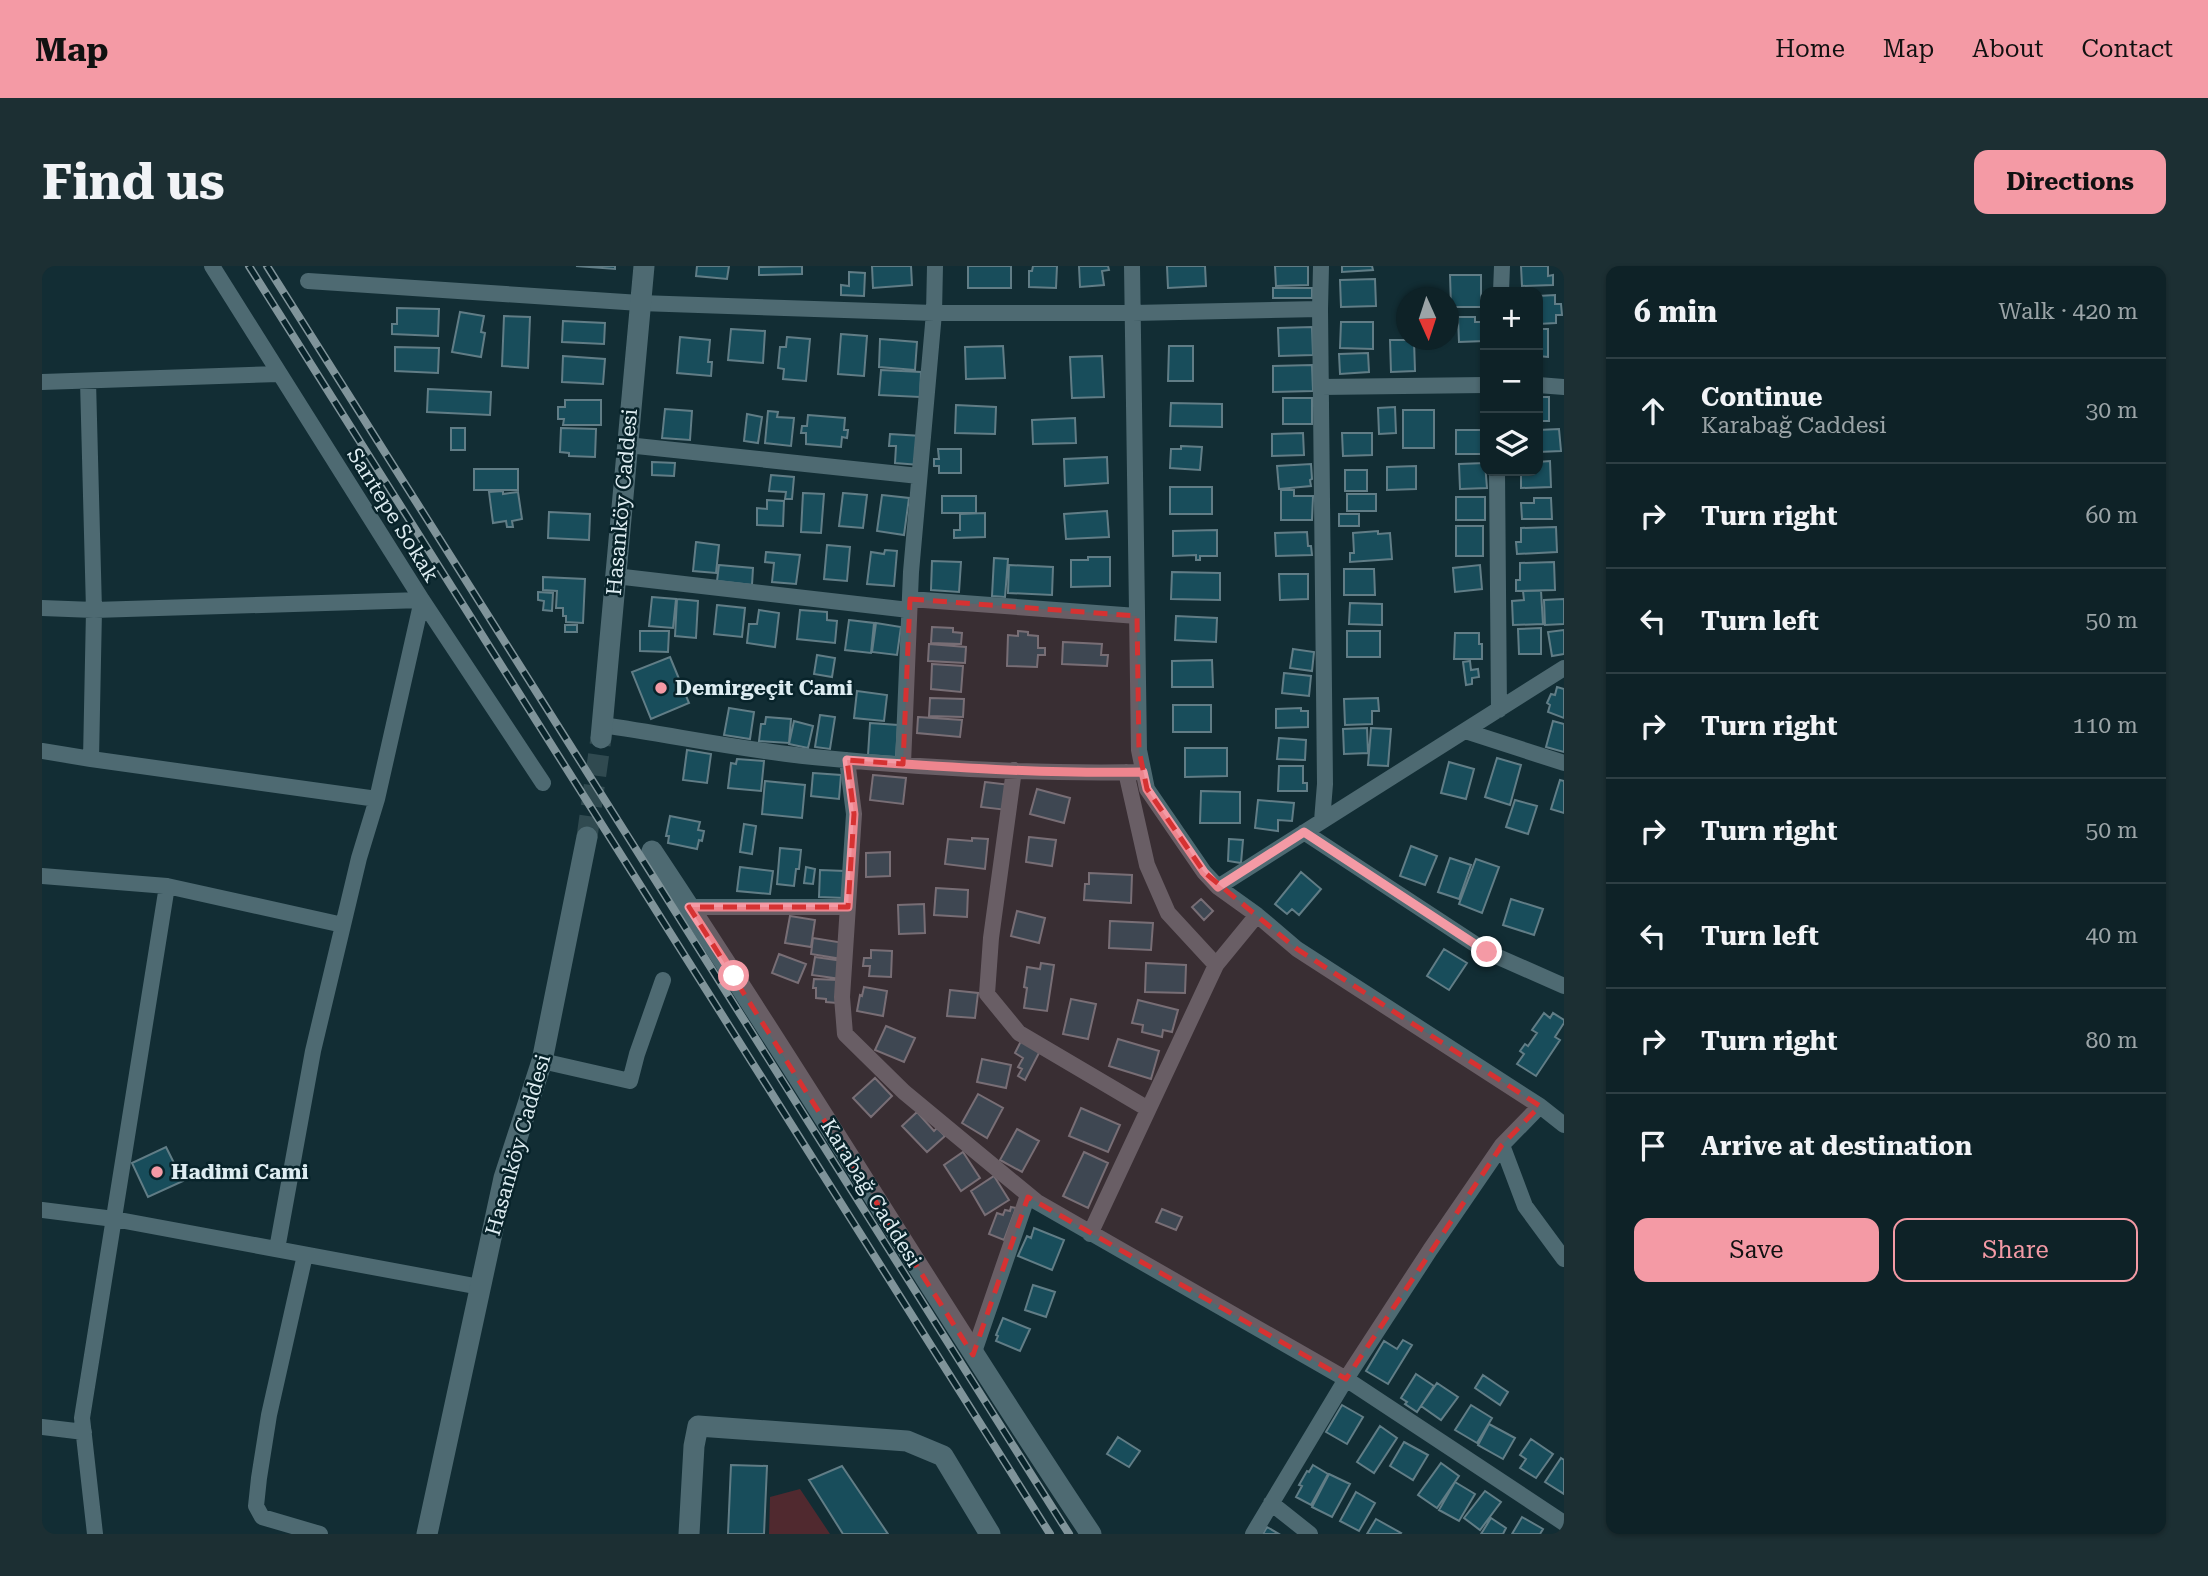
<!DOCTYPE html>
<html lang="en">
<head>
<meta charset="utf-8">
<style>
	body { margin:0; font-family:"Roboto Serif",serif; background:#1c2f33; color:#f1f3f6 }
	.controls { position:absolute; right:21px; top:21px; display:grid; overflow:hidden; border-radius:14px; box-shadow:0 2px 5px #0004 }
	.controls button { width:63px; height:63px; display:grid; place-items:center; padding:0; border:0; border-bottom:2px solid #2e3f44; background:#0e2227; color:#f1f3f6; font:35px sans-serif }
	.compass { position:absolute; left:1354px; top:21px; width:63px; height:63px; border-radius:50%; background:#0e2227; box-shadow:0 2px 5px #0004; rotate:177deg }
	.stop { position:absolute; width:21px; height:21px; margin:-16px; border:5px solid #f49aa5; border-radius:50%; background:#fff }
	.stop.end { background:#f49aa5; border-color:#fff; box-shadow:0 2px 7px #0008 }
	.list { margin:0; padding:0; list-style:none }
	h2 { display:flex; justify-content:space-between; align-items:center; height:91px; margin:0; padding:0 28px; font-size:30px }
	h2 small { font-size:23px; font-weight:400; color:#9ba4a7 }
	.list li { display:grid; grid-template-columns:46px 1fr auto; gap:21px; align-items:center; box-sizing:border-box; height:105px; padding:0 28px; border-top:2px solid #2e3f44 }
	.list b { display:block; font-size:26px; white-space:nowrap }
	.list p { margin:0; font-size:23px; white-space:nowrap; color:#9ba4a7 }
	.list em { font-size:23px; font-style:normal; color:#9ba4a7 }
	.actions { display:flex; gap:14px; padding:21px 28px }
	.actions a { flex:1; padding:16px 0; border:2px solid #f49aa5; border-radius:14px; text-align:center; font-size:24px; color:#f49aa5 }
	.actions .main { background:#f49aa5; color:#111 }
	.icon { flex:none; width:38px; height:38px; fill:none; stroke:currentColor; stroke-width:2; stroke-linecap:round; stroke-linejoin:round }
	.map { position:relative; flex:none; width:1522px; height:1268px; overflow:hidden; border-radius:14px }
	header { display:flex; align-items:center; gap:42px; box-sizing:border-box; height:98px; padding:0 35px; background:#f49aa5; color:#111 }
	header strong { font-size:33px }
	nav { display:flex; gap:38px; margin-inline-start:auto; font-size:24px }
	.intro { display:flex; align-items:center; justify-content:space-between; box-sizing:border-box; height:168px; padding:0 42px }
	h1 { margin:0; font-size:49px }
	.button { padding:18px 32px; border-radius:14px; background:#f49aa5; color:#111; font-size:24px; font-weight:700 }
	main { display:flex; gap:42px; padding:0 42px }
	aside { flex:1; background:#0e2227; border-radius:14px; box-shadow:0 2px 5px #0004 }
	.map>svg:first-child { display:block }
	.green { fill:#50292f }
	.building { fill:#184d5b; stroke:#617d86; stroke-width:2 }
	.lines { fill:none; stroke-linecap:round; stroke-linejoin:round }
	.secondary-tunnel { stroke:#304a50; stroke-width:21; stroke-dasharray:21 10; stroke-linecap:butt }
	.street { stroke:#4e6a72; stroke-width:16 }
	.secondary { stroke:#4e6a72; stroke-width:21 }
	.rail-casing { stroke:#80949a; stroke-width:8 }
	.rail { stroke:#08232a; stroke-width:5; stroke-dasharray:16; stroke-linecap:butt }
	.route { stroke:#f49aa5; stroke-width:9 }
	.marked { fill:#d63232; fill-opacity:0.2; stroke:#d63232; stroke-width:5; stroke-dasharray:14 9; stroke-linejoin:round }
	.poi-dot { fill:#f49aa5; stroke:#08232a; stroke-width:2.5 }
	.labels { text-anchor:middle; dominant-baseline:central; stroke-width:5; stroke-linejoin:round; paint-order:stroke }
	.street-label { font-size:21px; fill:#ddecf1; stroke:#08232a }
	.poi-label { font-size:21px; font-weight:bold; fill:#ddecf1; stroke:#08232a; text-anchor:start }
</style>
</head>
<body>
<header>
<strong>Map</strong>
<nav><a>Home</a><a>Map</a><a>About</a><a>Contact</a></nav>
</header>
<div class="intro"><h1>Find us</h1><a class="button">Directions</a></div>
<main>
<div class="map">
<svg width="1522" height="1268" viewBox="0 0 1522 1268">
	<rect width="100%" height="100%" fill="#122d34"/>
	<path class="green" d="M758,1223L788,1268H727L728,1231Z"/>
	<path class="building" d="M534,0H573V3Z
		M655,0H687L685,13L654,10Z
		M760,0V8L717,9V1Z
		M830,0H869L870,19L831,22Z
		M926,0H969V22H926Z
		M991,0H1015L1014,22L987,21V5H990Z
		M1037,0H1066L1067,4L1060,5L1062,19L1038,21Z
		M1125,0H1163L1164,20L1126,22Z
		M1233,0H1266V19L1234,20Z
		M1300,0H1330L1331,4L1300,6Z
		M1479,0H1506V10L1511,9V19L1480,20Z
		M807,6L823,7L822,30L799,29V19L807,20Z
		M1408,9H1439V41H1409Z
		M1333,13L1334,40L1299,41L1298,14Z
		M1231,22H1270V32H1231Z
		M1513,29V38H1519L1520,49H1514V57L1496,58V30Z
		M355,42L397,43L396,70L350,68V58H355Z
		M418,46L442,50L439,66L443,67L439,91L410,86Z
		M462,50L488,51L486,102L460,100Z
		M1416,51H1433V56H1443V75L1417,76Z
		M521,55L563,57L562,78L520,76Z
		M1299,56H1331V83L1298,82Z
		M1270,61L1271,89L1237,90L1236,62Z
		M689,63L723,65L721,97L686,94Z
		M1496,63H1506V91L1496,90Z
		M799,68L825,70L822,110L796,108Z
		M638,71L668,74L666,96H670L669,110L635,107Z
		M745,71L768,73L764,115L741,113L742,103L736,102L738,81H744Z
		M838,73L875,76L873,104L837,101Z
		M1348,74H1372L1373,105L1349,106Z
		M961,80L963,112L924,113L923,81Z
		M1127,80H1151V115H1126Z
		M353,81L397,82L396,107L353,105Z
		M1326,87L1327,106L1298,108L1297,88Z
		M521,90L563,93L561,118L520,116Z
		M1060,90L1062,131L1030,132L1028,91Z
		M1270,99L1271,125L1231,126V100Z
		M839,104L879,106L878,131L837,129Z
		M386,123L449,126L448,149L385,146Z
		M1496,131H1507V155H1496Z
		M1241,132H1270V158H1241Z
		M523,134H559V159H521L522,153H516V141H523Z
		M1129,137L1180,138V161L1128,160Z
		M914,139L954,141L953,168L913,167Z
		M1353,141L1354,167L1337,168L1336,142Z
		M623,143L650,145L648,174L620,172Z
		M1361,144H1392V182H1361Z
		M726,145L736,146L735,151L752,152L749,180L723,177Z
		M705,148L720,151L716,177L702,175Z
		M766,149L803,152L802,164H806L805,172L800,171L799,181L764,178V167H759L760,160H765Z
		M1033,152L1034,177L991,178L990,154Z
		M409,162H423V184H409Z
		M519,162L554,163L553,191L527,190V187L518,186Z
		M1517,163L1519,185L1496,186V164Z
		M1414,164H1443V188H1414Z
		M1261,167L1262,189L1230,190V168Z
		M1300,167H1330V189L1301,190Z
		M848,168L880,170L878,199L853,197L854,180H847Z
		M1139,180L1160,181L1158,204L1128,202L1129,183H1139Z
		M896,183H919V207H897V200H892V193H897Z
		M1065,191L1066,217L1023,220L1022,193Z
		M1508,195L1509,221L1479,222V205H1496V196Z
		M610,196L633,197L632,210L610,209Z
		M1443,197L1445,222L1418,223L1417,198Z
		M1269,198L1270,213L1268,214L1269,220L1237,223L1235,200Z
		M1374,200V223L1345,224V201Z
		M432,203H476V224H432Z
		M1303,204H1325V225H1303Z
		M729,209L752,211L750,233H743L744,226L727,225Z
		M1128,221H1170V248H1128Z
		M1239,224H1252V230H1271L1270,254H1239Z
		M461,225V228L476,226L480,253L470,255L471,261H465L464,255L451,257L447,226Z
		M761,227L782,228L779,267L759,266Z
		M801,227L825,229L821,262L797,260Z
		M1305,228H1334V245H1305Z
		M840,229L867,232L862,269L835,265Z
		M900,230H934V247H900Z
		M1414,231H1443V254H1414Z
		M1492,232H1509L1510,253H1480L1479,237H1492Z
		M725,234L742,235L741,260L715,259V242L725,243Z
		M1065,245L1067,271L1024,273L1022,248Z
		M507,246L548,248L547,274L506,272Z
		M943,247V271L912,272V264H918V248Z
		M1297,248H1317V260H1297Z
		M1414,260H1441V290H1414Z
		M1514,261L1515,286L1475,288L1474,276H1479V262Z
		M1175,264V290H1158V294H1154V289L1131,290V265Z
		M1336,265V268L1348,267L1350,293L1308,296V287H1312L1311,267Z
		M1265,266L1266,280H1269L1270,289L1234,290L1233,267Z
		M654,276L677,279L674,307L651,305Z
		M785,279L808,281L805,315L782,313Z
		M843,284L855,285L852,320L825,318L829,286L842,288Z
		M724,286L758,289L754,318L730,316L732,297L723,296Z
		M1046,291H1068V320L1029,321V294H1046Z
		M952,292L966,293L963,331L950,330Z
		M890,295L919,296L917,326L889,324Z
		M1512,296L1513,324L1474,325V314H1478V297Z
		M677,299L711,302L710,319L675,315Z
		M967,299L1011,301L1010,329L966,327Z
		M1438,299L1440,323L1413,326L1411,302Z
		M1302,303H1332L1333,329H1302Z
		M1130,306L1178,307V334L1129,333Z
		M1237,308H1266V333L1238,334Z
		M501,311L543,313L541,357L524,356V350H521V342H514L515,325L501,324Z
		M1481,325H1499L1501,358L1471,359L1470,335L1482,334Z
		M496,326L511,327L510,345L501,344L502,335L496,334Z
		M610,331L634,333L631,362L607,360Z
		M635,333L656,335L654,372L633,370Z
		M1522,333V358L1503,359L1502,334Z
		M1308,337L1340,338V359L1307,358Z
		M675,339L703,342L700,371L672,368Z
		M717,344L737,347L733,381L705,377L707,358H715Z
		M758,344L785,346V354L795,355L793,377L755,373Z
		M1134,350L1175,352L1174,376L1133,374Z
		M807,354L832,357L829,387L803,384Z
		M834,357L859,361L855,389L830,386Z
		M523,359H535V366H523Z
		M890,361L911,362V366L920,367L919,378L889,377Z
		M1499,362V388H1477L1476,363Z
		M1522,364V388L1510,390L1506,366Z
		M598,365H627L626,386L598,385Z
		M976,365L986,366V369L996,370V382H1003V389H996L995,401L965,400L966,369L976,370Z
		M1305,365H1338V391H1305Z
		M1413,367H1437V378H1440V393H1412Z
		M1021,376L1060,378L1059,389H1066L1065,400L1020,398Z
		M887,378L924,381L923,397L886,395Z
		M1251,383L1272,386L1270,405L1248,402Z
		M775,389L793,392L790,411L772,408Z
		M628,391L647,437L609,453L590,406Z
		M1170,394L1171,421H1130V395Z
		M1428,395L1429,404L1436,403L1437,411L1430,412V418L1424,419L1421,396Z
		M890,398L921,400L919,426L889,423Z
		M1242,407L1269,410L1267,430L1240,427Z
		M1515,421L1522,423V452L1506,446L1508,439L1505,437L1509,428L1513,429Z
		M815,425L845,429L842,455L812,452Z
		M888,432L922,433L921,451L887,450Z
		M1336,432L1337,445H1330V458L1303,459L1302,433Z
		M1131,439H1169V466H1131Z
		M687,442L712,446L708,473L682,469Z
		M1259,442V445H1266V461L1234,462V443Z
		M778,449L793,451L788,483L773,481Z
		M724,451L749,453L747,477L717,475L719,458H723Z
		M876,451L920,454L918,471L875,467Z
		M752,455L771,460L766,482L747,478Z
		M1511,455L1522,458V486L1504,481Z
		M828,457L856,459L854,491L826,489Z
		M1325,462L1326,487L1302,488L1301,463Z
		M1329,462L1349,463L1346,500L1326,499Z
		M1237,472L1264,474L1263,494L1235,493Z
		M1143,482H1185V510L1143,511Z
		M645,484L669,488L665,517L641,514Z
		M1455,492L1479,499L1468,539L1443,531Z
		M695,493L722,495L719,525L686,522L689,497L694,498Z
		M1407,496L1432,503L1424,533L1399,527Z
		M1237,500H1261V517H1265V525H1236Z
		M771,507L799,509L797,533L769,530Z
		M831,509L864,512L861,538L828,534Z
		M1518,514L1522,515V547L1509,543Z
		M723,515L763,519L760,552L720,548Z
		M943,516L969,519L965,544L939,541Z
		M995,523L1028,532L1022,557L988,548Z
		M1159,525L1198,526V557H1158Z
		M1216,534L1252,537L1250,555L1236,554V565L1213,562Z
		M1473,534L1495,540L1486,568L1464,561Z
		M628,550L658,556L656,564L662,565L660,575L657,574L655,583L626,577L627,570H624Z
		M702,558L714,560L710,588L698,586Z
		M987,571L1014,574L1010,600L984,596Z
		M930,572L946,573L943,603L903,598L906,573L930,575Z
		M1187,573L1201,574L1199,597L1186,595Z
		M1369,580L1395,590L1383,619L1358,610Z
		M738,582L759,584L757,603H754L752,620L735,618Z
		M848,586V610L824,611V587Z
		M1408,592L1429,599L1417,633L1396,626Z
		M1434,593L1457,601L1440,647L1417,638Z
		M698,601L731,605L728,628L695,625Z
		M764,601L773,603L771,618L762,617Z
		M778,604L803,605V632L777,631Z
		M1259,606L1279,623L1257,649L1250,643L1245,648L1233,638Z
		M1047,607L1090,609L1089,637L1042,634L1043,618H1047Z
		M894,622L926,624L925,651L892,649Z
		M1159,633L1171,645L1162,654L1150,641Z
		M1469,633L1501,643L1492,669L1461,659Z
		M882,638L883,667L857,668L856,639Z
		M975,645L1003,652L997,677L969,670Z
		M748,650L773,654L769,681L743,677Z
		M1068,655L1111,657L1109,684L1067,682Z
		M771,672L802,677L800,693L769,688Z
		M1402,683L1425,697L1407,724L1385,710Z
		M829,684L850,685L849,711L827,710L828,700H821L822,692H829Z
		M737,688L764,698L756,717L730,707Z
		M773,691L801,695L799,713L770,709Z
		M999,697L1012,699L1005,745L982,742L985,722L982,721L985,701L998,703Z
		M1104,697L1144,699L1143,727L1103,726Z
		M772,713L797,714L795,737L784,736V733L774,732V722H771Z
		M822,721L845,725L841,750L815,745L818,729L820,730Z
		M908,724L936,727L933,752L905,750Z
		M1029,733L1054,738L1046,773L1021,768Z
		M1096,734L1136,744L1130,766L1121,764L1120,771L1100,766L1101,759L1090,757Z
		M1502,747L1508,752L1511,747L1522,754V757L1513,771L1518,774L1494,810L1475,798L1482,788L1478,785L1483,778L1486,780L1495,767L1490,764Z
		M844,760L873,772L862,796L833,784Z
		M1076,773L1117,785L1109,813L1067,800Z
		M979,775L998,785L983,814L976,810L980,803L976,801L981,792L973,787Z
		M940,793L969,799L964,822L935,816Z
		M833,812L850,830L829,851L811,832Z
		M936,828L961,842L945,872L920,857Z
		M1039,842L1078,859L1066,886L1027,870Z
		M875,846L892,865L895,862L903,870L885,886L860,860Z
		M975,863L997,875L980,906L958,894Z
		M124,881L141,915L106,931L90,897Z
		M921,886L938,912L919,925L902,899Z
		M1042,886L1066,897L1046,942L1021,930Z
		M952,910L967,934L943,949L929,925Z
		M969,941L974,942L962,974L947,968L955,947L961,949L963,944L968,945Z
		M1120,943L1140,951L1134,964L1114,956Z
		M992,962L1022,974L1010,1004L976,990L985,970L989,972Z
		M991,1019L1013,1026L1004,1051L983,1044Z
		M961,1052L988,1063L978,1085L954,1075L956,1070L954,1069Z
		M1361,1074L1370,1079L1346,1118L1324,1105L1342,1075L1355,1083Z
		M1374,1108L1392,1120L1375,1146L1363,1138L1365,1136L1359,1132Z
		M1441,1109L1466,1126L1458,1139L1433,1122Z
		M1395,1117L1416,1131L1399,1154L1379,1140Z
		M1300,1139L1321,1151L1305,1178L1284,1166Z
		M1429,1139L1450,1152L1435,1177L1413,1164Z
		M1447,1158L1473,1172L1461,1193L1436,1179Z
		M1338,1160L1355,1172L1332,1207L1315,1196Z
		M1076,1171L1098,1185L1087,1201L1065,1188Z
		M1489,1173L1511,1188L1494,1212L1478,1202L1484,1193L1478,1189Z
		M1362,1176L1386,1189L1371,1214L1348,1200Z
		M1519,1192L1522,1194V1228L1503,1216Z
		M1399,1197L1417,1210L1395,1242L1376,1229Z
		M689,1199L725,1200L722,1268H686Z
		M1271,1199L1286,1208L1269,1239L1254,1231L1260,1220L1257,1219L1265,1205L1267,1206Z
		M800,1200L846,1268H801L767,1214Z
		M1287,1208L1308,1218L1290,1251L1270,1241Z
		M1413,1216L1433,1228L1417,1255L1397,1244Z
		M1443,1225L1459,1236L1438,1264L1422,1252Z
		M1314,1226L1333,1237L1317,1265L1298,1255Z
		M1480,1251L1501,1263L1498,1268H1470Z
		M1449,1252L1464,1262L1461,1268H1439Z
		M1334,1253L1359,1267L1358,1268H1325Z
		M1225,1261L1237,1268H1221Z"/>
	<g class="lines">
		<path class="secondary-tunnel" d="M545,571L559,472"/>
		<path class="street" d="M170,0L380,334L501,517
			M1090,0L1097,484L1105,523L1162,606L1176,621L1215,649L1255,683L1498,840L1522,859
			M1279,0L1278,43L1283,518L1280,555
			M266,15L598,37L892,47H1091L1278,43
			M1459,26L1460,0
			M46,115L52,344L49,493
			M0,116L237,108
			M1496,119L1522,121
			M1279,121L1443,119
			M585,179L877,210
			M1455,205L1457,444
			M573,310L867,344
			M868,333L1095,350
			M0,342L52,344L380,334L335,533L317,592L271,785L235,983
			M560,459C630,469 700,484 771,491C880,502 991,508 1101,506
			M1423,465L1522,497
			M0,485L49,493L335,533
			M805,494L812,548L800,731L803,768L862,826L995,936L1304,1113L1522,1257
			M861,498L869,306L892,47L893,0
			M972,504L949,672L945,728L977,767L1106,843
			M1084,506L1105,599L1126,647L1174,699
			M1262,566L1445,686L1522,720
			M0,610L125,620L301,659
			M1176,621L1522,402
			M647,641H806
			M500,795L588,815L595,788L621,714
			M1460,879L1483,940L1522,993
			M0,944L72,953L438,1021
			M1048,968L1174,699L1215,649
			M263,989L227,1149L217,1212L214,1240L220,1251L278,1268
			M931,1089L986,929
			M0,1161L42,1166
			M1229,1237L1268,1268
			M53,1268L40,1152L125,620
			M1211,1268L1304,1113L1388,984L1460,879L1498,840"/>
		<path class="secondary" d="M559,472L602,0
			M610,585C760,810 899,1043 1049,1268
			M385,1268L462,912L500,795L545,571
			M647,1268L652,1180L656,1160L865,1175L901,1190L948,1268"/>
		<g class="rail-casing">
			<path id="rail" d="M207,0L1008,1268
				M225,0L1027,1268"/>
		</g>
		<use href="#rail" class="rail"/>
	</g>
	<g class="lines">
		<path class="route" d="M692,710L647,641H806L812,548L805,494C904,501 1002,508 1101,506L1105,523L1162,606L1176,621L1262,566L1445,686"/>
	</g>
	<path class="marked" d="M868,333L1095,350L1097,484L1105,523L1162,606L1255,683L1498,840L1460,879L1304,1113L986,931L931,1089L647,641H806L812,548L805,494L861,498Z"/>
	<g class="poi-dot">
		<circle cx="619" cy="422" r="7"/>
		<circle cx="115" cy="906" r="7"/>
	</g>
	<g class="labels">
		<g class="street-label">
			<text transform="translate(580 236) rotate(-85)">Hasanköy Caddesi</text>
			<text transform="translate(351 249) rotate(58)">Sarıtepe Sokak</text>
			<text transform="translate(476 879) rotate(-74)">Hasanköy Caddesi</text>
			<text transform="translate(829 927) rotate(58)">Karabağ Caddesi</text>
		</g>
		<g class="poi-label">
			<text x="633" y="422">Demirgeçit Cami</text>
			<text x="129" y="906">Hadimi Cami</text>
		</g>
	</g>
</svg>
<div class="controls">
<button>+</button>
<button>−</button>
<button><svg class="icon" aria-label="layers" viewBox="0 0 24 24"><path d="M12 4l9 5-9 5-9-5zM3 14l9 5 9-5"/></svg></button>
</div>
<svg class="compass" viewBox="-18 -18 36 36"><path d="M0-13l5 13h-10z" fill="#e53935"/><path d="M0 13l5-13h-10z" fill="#9ba4a7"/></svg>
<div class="stop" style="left:692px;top:710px"></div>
<div class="stop end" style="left:1445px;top:686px"></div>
</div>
<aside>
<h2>6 min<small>Walk · 420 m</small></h2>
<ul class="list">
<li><svg class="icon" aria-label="ahead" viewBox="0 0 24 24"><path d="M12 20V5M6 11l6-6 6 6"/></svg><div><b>Continue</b><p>Karabağ Caddesi</p></div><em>30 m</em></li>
<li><svg class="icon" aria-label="right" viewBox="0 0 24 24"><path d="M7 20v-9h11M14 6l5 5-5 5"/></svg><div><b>Turn right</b></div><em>60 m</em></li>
<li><svg class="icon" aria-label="left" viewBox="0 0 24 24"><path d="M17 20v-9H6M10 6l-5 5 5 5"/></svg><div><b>Turn left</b></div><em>50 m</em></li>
<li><svg class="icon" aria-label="right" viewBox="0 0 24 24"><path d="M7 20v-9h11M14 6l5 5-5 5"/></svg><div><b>Turn right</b></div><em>110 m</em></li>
<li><svg class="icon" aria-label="right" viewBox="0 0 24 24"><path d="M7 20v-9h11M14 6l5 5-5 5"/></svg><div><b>Turn right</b></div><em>50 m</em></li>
<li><svg class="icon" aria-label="left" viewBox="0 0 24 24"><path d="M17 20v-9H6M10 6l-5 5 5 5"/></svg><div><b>Turn left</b></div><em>40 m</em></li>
<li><svg class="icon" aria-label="right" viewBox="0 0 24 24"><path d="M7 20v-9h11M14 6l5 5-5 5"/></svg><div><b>Turn right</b></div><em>80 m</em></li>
<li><svg class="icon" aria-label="arrive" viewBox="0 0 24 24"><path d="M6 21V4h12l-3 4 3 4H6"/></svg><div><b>Arrive at destination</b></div></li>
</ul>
<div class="actions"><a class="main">Save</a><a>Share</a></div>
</aside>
</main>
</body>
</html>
